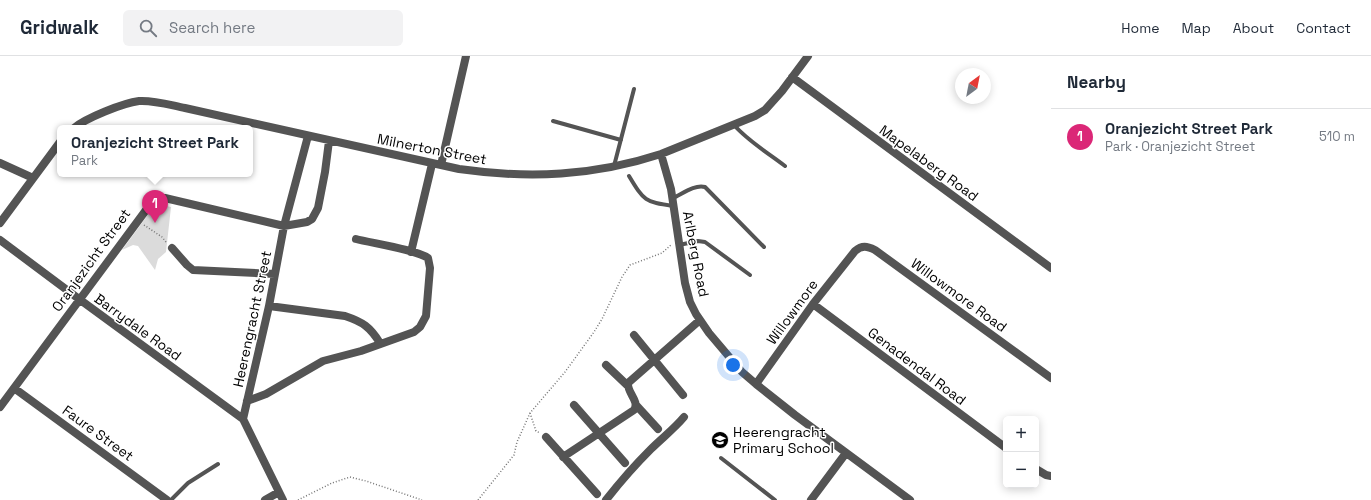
<!DOCTYPE html>
<html lang="en">
<head>
<meta charset="utf-8">
<style>
	body { margin:0; font-family:"Space Grotesk",sans-serif; background:#f2f2f3; color:#1f2937 }
	.controls { position:absolute; right:12px; bottom:12px; display:grid; overflow:hidden; border-radius:6px; box-shadow:0 2px 10px #0003 }
	.controls button { width:36px; height:36px; display:grid; place-items:center; padding:0; border:0; border-bottom:1px solid #e0e1e3; background:#fff; color:#1f2937; font:20px sans-serif }
	.compass { position:absolute; left:955px; top:12px; width:36px; height:36px; border-radius:50%; background:#fff; box-shadow:0 2px 10px #0003; rotate:32deg }
	.you { position:absolute; left:733px; top:309px; width:14px; height:14px; margin:-10px; border:3px solid #fff; border-radius:50%; background:#1a73e8; box-shadow:0 0 0 6px #1a73e833 }
	.badge { display:grid; place-items:center; width:26px; height:26px; border-radius:50%; background:#db2777; color:#fff; font-size:13px; font-weight:700 }
	.pin { position:absolute; translate:-50% -33px; filter:drop-shadow(0 1px 2px #0008) }
	.pin::after { content:''; position:absolute; top:21px; width:14px; height:12px; background:inherit; clip-path:polygon(0 0,100% 0,50% 100%) }
	.popup { position:absolute; left:57px; top:69px; width:196px; height:52px; box-sizing:border-box; display:grid; place-content:center; border-radius:6px; background:#fff; filter:drop-shadow(0 1px 3px #0005); font-size:13px; white-space:nowrap; color:#747a83 }
	.popup b { font-size:15px; color:#1f2937 }
	.popup::after { content:''; position:absolute; left:50%; top:100%; margin-left:-8px; border:8px solid transparent; border-top-color:#fff }
	.list { margin:0; padding:0; list-style:none }
	h2 { display:flex; justify-content:space-between; align-items:center; height:52px; margin:0; padding:0 16px; font-size:17px }
	h2 small { font-size:13px; font-weight:400; color:#747a83 }
	.list li { display:grid; grid-template-columns:26px 1fr auto; gap:12px; align-items:center; box-sizing:border-box; height:56px; padding:0 16px; border-top:1px solid #e0e1e3 }
	.list b { display:block; font-size:15px; white-space:nowrap }
	.list p { margin:0; font-size:13px; white-space:nowrap; color:#747a83 }
	.list em { font-size:13px; font-style:normal; color:#747a83 }
	.icon { flex:none; width:22px; height:22px; fill:none; stroke:currentColor; stroke-width:2; stroke-linecap:round; stroke-linejoin:round }
	.map { position:relative; flex:none; width:1051px; height:444px; overflow:hidden }
	header { display:flex; align-items:center; gap:24px; box-sizing:border-box; height:56px; padding:0 20px; background:#fff; border-bottom:1px solid #e0e1e3 }
	header strong { font-size:19px }
	nav { display:flex; gap:22px; margin-inline-start:auto; font-size:14px }
	.search { width:280px; height:36px; background:#f2f2f3; display:flex; align-items:center; gap:10px; box-sizing:border-box; padding:0 14px; border-radius:6px; color:#747a83; font-size:15px }
	main { display:flex }
	aside { flex:1; background:#fff }
	.map>svg:first-child { display:block }
	.green { fill:#dbdbdb }
	.lines { fill:none; stroke-linecap:round; stroke-linejoin:round }
	.path { stroke:#767676; stroke-width:1.5; stroke-dasharray:1 2; stroke-linecap:butt }
	.lane { stroke:#545454; stroke-width:4 }
	.street { stroke:#545454; stroke-width:8 }
	.labels { text-anchor:middle; dominant-baseline:central; stroke-width:3; stroke-linejoin:round; paint-order:stroke }
	.street-label { font-size:14px; fill:#000; stroke:#fff }
	.poi-label { font-size:14px; fill:#000; stroke:#fff; text-anchor:start }
</style>
</head>
<body>
<header>
<strong>Gridwalk</strong>
<div class="search"><svg class="icon" aria-label="search" viewBox="0 0 24 24"><circle cx="10" cy="10" r="6"/><path d="M15 15l6 6"/></svg>Search here</div>
<nav><a>Home</a><a>Map</a><a>About</a><a>Contact</a></nav>
</header>
<main>
<div class="map">
<svg width="1051" height="444" viewBox="0 0 1051 444">
	<rect width="100%" height="100%" fill="#fff"/>
	<path class="green" d="M156,148L171,151L166,196L158,203L155,214L138,190L133,189L122,194Z"/>
	<g class="lines">
		<path class="path" d="M144,169L162,181L166,186
			M530,357L536,375L540,377
			M298,444L332,427L350,421L366,425L422,444
			M478,444L514,399L517,386L530,357L565,316L594,276L602,263L622,221L630,209L662,197L672,188"/>
		<path class="lane" d="M553,65L621,84
			M734,69C748,85 768,97 785,110
			M614,110L634,33
			M629,120C644,145 645,146 673,150
			M673,142C682,138 695,128 705,131L764,191
			M679,189L698,185L705,186L750,219
			M721,402L775,444
			M171,444L188,427L218,408"/>
		<path class="street" d="M792,21L1051,212
			M74,72C86,62 123,47 139,45C154,44 170,49 185,52L459,113C529,123 594,120 661,98L755,60L765,54L782,35L808,0
			M661,98L671,133L685,227L690,246L696,258L709,277L742,316L756,328L795,359L910,444
			M0,107L33,122
			M441,109L466,0
			M0,167L60,86
			M0,184L79,243L243,363
			M172,192L187,209L193,214L275,218
			M411,196L432,108
			M813,248L1006,392
			M269,250L345,260C363,266 370,271 380,287
			M634,279L683,339
			M606,309L627,329
			M756,328L813,248L855,195C862,189 867,190 875,194L1051,322
			M14,332L167,444
			M247,345L266,338L323,305L361,295L414,276L420,271L426,260L430,212L428,202C417,194 371,187 356,183
			M574,349L625,407
			M636,349L658,373
			M0,351L152,146L156,143L165,142L284,170L307,166L312,163L318,152L325,116L329,85
			M546,381L597,438
			M563,401L634,354C640,345 627,337 628,327L700,264
			M1036,413L1046,419L1051,420
			M265,444L279,436
			M283,444L243,363L269,250L284,170L308,80
			M606,444C620,426 635,409 651,393C662,382 674,373 684,361
			M811,444L846,397"/>
	</g>
	<defs>
		<g id="school-disc" transform="scale(0.9)"><circle r="9.5" fill="#000" stroke="#fff"/><path d="M0-5L7-2L0 1L-7-2ZM-4 1L0 2.5L4 1V4Q0 6-4 4Z" fill="#fff"/></g>
	</defs>
	<g fill-rule="evenodd">
		<use href="#school-disc" x="720" y="384"/>
	</g>
	<g class="labels">
		<g class="street-label">
			<text transform="translate(432 93) rotate(11)">Milnerton Street</text>
			<text transform="translate(929 107) rotate(36)">Mapelaberg Road</text>
			<text transform="translate(696 198) rotate(79)">Arlberg Road</text>
			<text transform="translate(91 204) rotate(-54)">Oranjezicht Street</text>
			<text transform="translate(959 239) rotate(36)">Willowmore Road</text>
			<text transform="translate(792 256) rotate(-54)">Willowmore</text>
			<text transform="translate(252 263) rotate(-78)">Heerengracht Street</text>
			<text transform="translate(138 271) rotate(36)">Barrydale Road</text>
			<text transform="translate(917 310) rotate(37)">Genadendal Road</text>
			<text transform="translate(98 377) rotate(36)">Faure Street</text>
		</g>
		<g class="poi-label">
			<text x="733" y="376">Heerengracht<tspan x="733" dy="16">Primary School</tspan></text>
		</g>
	</g>
</svg>
<div class="controls">
<button>+</button>
<button>−</button>
</div>
<svg class="compass" viewBox="-18 -18 36 36"><path d="M0-13l5 13h-10z" fill="#e53935"/><path d="M0 13l5-13h-10z" fill="#747a83"/></svg>
<div class="you"></div>
<div class="pin badge" style="left:155px;top:167px">1</div>
<div class="popup"><b>Oranjezicht Street Park</b>Park</div>
</div>
<aside>
<h2>Nearby<small></small></h2>
<ul class="list">
<li><span class="badge">1</span><div><b>Oranjezicht Street Park</b><p>Park · Oranjezicht Street</p></div><em>510 m</em></li>
</ul>
</aside>
</main>
</body>
</html>
